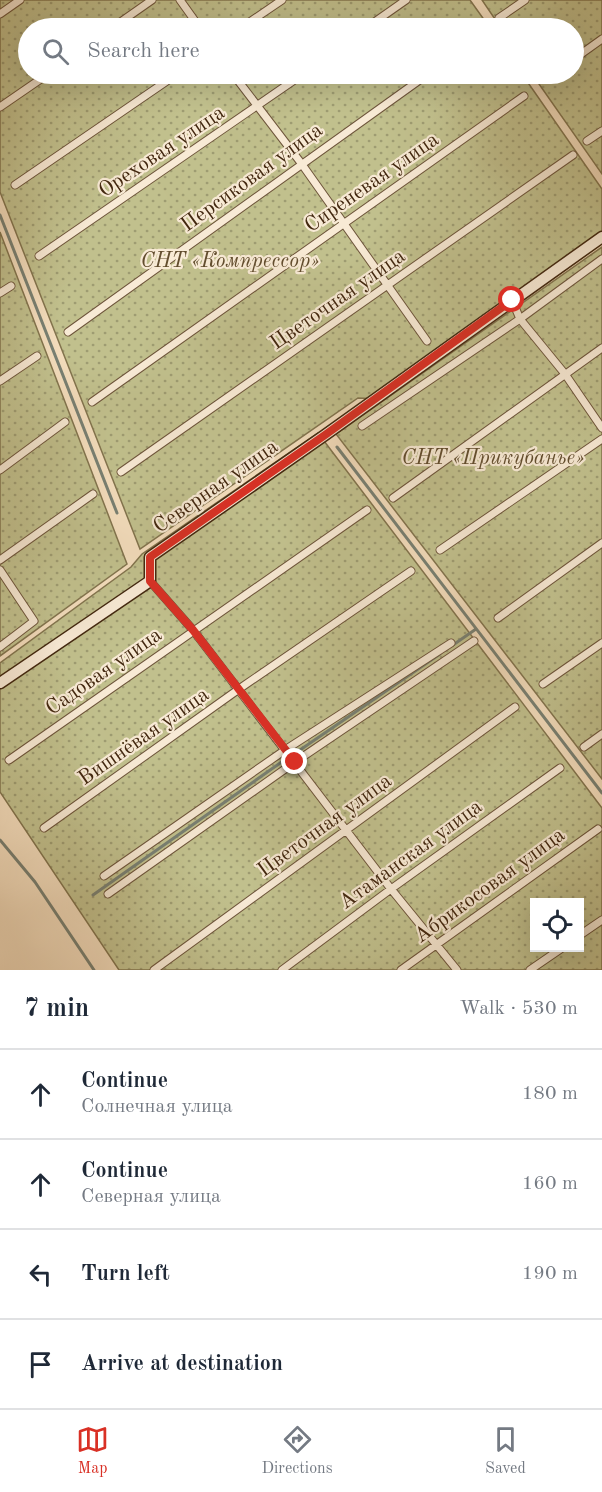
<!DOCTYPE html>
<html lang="en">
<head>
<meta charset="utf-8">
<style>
	body { margin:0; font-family:"Old Standard TT",serif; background:#f2f2f3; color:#1f2937 }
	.controls { position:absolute; right:18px; bottom:18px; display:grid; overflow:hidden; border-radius:0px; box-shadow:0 6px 24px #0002 }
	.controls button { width:54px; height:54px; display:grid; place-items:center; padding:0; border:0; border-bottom:2px solid #e0e1e3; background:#fff; color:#1f2937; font:30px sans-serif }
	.stop { position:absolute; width:18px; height:18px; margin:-14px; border:4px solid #d93025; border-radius:50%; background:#fff }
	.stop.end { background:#d93025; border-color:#fff; box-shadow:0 2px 6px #0008 }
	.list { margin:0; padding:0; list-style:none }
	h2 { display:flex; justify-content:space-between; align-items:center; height:78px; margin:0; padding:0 24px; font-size:26px }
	h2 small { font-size:20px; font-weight:400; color:#747a83 }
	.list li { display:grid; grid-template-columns:39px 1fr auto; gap:18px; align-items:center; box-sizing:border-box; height:90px; padding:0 24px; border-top:2px solid #e0e1e3 }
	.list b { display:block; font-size:22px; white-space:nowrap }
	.list p { margin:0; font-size:20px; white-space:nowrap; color:#747a83 }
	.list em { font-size:20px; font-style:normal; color:#747a83 }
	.icon { flex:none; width:33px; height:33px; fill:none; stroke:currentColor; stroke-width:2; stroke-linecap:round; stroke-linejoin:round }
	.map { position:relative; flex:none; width:602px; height:970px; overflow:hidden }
	.search { position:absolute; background:#fff; box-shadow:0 6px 24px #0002; left:18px; right:18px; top:18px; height:66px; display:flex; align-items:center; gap:15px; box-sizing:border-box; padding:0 21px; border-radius:33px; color:#747a83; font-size:22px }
	.sheet { height:438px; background:#fff }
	nav { display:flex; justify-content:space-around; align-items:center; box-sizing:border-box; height:84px; border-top:2px solid #e0e1e3; background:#fff; font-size:16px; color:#747a83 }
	nav a { display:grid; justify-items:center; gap:3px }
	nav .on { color:#d93025 }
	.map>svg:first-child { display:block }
	.garden { fill:url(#garden-dots); stroke:#82744e; stroke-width:1.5; fill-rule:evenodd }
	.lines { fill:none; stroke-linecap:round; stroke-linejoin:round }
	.stream { stroke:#788073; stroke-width:3 }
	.street-casing { stroke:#6e553b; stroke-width:9 }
	.secondary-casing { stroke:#42270f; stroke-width:13 }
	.street { stroke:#f8ead5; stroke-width:7 }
	.secondary { stroke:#f8ead5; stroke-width:10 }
	.route { stroke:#d93025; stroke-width:8 }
	.labels { text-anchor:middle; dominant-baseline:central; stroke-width:4.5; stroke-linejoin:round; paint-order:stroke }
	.street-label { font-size:21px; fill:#42270f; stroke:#f8ead5 }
	.park-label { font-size:21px; font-style:italic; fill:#624d2e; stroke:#f8ead5 }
</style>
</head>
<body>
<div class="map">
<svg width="602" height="970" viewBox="0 0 602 970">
	<defs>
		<pattern id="garden-dots" width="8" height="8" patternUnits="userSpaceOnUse" patternTransform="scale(1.5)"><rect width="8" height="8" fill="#c1c08d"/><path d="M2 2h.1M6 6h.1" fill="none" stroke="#9e9c72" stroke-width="1.8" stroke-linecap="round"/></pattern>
	</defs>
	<rect width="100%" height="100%" fill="#f4debe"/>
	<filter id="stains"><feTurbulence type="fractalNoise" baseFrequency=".00333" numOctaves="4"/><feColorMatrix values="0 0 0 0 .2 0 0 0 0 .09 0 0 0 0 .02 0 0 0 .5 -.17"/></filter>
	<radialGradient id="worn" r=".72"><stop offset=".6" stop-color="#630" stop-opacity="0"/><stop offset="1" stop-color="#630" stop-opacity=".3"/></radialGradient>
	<path class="garden" d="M0,0H470L490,28H28V74H522L602,189V242L379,399L358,398L140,549L0,192Z
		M482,0H602V174L532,74H574V28H501Z
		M0,232L127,564L0,656Z
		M602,247V779L336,434Z
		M318,433L602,808V970H119L0,792V663L131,567L142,554ZM534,902H580V948H534Z"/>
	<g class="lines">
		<path class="stream" d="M0,215L117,513
			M337,447L602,793
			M453,645L476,629
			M300,750L440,654
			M0,840L35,882L94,970
			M93,895L283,761"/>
		<g class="street-casing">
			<path id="street" d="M180,0L200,28
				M0,14L20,0
				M499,18L525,0
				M112,28L152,0
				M241,28L282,0
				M366,28L406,0
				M574,59L602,39
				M233,74L301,163L427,341
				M547,77L553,74
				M0,107L48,74
				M587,141L602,131
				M15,185L177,74
				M39,256L303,74
				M0,293L11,286
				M512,300L520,319L565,374L602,428
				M68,332L428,74
				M0,381L37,356
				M92,402L524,96
				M362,426L520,319L602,259
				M0,470L65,422
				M121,472L573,155
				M393,498L602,348
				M440,550L602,439
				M0,560L93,494
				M0,570L34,621L0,647
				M150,581L193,630L391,889L457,970
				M498,618L602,543
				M543,684L602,643
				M584,747L602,734
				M9,760L367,510
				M44,828L239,689L411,571
				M104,876L285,750L451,643
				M108,894L295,762L474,641
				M580,935L602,920
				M154,970L515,707
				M282,970L391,889L560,768
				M401,970L598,829
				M530,970L562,948"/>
		</g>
		<g class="secondary-casing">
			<path id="secondary" d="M0,683L150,581V557L325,435L602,237"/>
		</g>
		<use href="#street" class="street"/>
		<use href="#secondary" class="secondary"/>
	</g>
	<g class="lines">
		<path class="route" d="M295,762L193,630L150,581V557L325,435L512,300"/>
	</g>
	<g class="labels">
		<g class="street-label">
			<text transform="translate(162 152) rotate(-34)">Ореховая улица</text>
			<text transform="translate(252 178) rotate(-36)">Персиковая улица</text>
			<text transform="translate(372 183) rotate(-35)">Сиреневая улица</text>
			<text transform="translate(338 300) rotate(-35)">Цветочная улица</text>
			<text transform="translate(216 487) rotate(-35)">Северная улица</text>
			<text transform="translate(104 672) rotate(-35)">Садовая улица</text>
			<text transform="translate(144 737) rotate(-35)">Вишнёвая улица</text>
			<text transform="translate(325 826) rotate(-36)">Цветочная улица</text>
			<text transform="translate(411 855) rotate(-36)">Атаманская улица</text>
			<text transform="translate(490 886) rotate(-36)">Абрикосовая улица</text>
		</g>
		<g class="park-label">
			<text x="230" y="261">СНТ «Компрессор»</text>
			<text x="493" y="458">СНТ «Прикубанье»</text>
		</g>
	</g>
	<rect width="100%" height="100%" filter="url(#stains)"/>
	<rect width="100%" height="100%" fill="url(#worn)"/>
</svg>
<div class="controls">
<button><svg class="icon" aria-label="locate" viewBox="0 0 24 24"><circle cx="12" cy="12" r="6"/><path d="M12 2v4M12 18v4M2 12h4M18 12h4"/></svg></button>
</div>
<div class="stop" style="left:512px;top:300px"></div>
<div class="stop end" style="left:295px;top:762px"></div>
<div class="search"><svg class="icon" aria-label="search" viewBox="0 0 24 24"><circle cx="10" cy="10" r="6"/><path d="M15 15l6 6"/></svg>Search here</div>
</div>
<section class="sheet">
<h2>7 min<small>Walk · 530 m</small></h2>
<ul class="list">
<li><svg class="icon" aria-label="ahead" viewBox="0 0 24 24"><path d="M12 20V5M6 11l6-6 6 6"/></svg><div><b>Continue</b><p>Солнечная улица</p></div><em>180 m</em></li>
<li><svg class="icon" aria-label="ahead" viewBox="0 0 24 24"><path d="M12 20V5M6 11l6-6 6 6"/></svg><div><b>Continue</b><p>Северная улица</p></div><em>160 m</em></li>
<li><svg class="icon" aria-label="left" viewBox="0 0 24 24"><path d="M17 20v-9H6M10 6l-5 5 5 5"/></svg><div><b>Turn left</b></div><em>190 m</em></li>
<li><svg class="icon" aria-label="arrive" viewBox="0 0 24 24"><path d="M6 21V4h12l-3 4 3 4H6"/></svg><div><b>Arrive at destination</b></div></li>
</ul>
</section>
<nav>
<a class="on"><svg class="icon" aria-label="map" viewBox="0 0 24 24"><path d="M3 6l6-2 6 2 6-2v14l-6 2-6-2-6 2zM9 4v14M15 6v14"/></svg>Map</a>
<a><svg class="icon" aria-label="directions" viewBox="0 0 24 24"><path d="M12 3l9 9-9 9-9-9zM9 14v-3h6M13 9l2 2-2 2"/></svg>Directions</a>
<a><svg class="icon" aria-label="saved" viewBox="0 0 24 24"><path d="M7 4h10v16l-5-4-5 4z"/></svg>Saved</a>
</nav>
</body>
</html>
